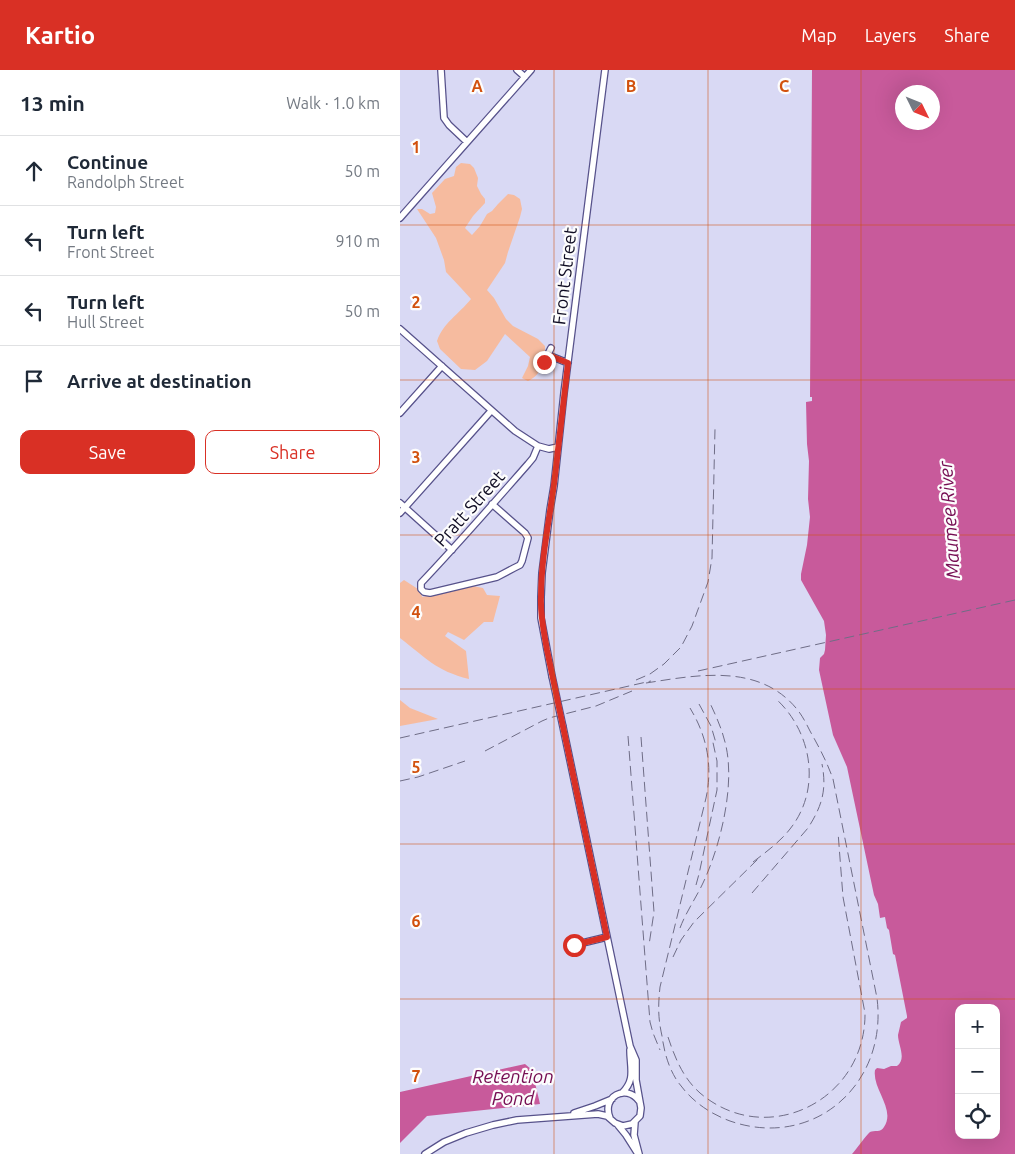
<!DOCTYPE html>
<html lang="en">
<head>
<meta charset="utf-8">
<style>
	body { margin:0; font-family:Ubuntu,sans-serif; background:#f6f6f7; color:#1f2937 }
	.controls { position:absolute; right:15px; bottom:15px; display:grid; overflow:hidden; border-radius:10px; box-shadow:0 5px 20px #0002 }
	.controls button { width:45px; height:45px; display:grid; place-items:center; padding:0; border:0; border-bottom:1px solid #e0e1e3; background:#fff; color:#1f2937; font:25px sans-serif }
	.compass { position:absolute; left:495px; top:15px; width:45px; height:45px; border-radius:50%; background:#fff; box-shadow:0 5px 20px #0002; rotate:133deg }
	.stop { position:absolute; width:15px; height:15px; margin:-11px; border:4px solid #d93025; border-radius:50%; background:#fff }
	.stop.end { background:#d93025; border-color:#fff; box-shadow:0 1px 5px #0008 }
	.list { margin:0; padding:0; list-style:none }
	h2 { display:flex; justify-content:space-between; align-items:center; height:65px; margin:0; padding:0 20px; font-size:21px }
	h2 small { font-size:16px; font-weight:400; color:#747a83 }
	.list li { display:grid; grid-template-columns:32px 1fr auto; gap:15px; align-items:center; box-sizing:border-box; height:70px; padding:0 20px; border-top:1px solid #e0e1e3 }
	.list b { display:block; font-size:19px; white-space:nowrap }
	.list p { margin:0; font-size:16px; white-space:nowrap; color:#747a83 }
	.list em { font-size:16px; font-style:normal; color:#747a83 }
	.actions { display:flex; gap:10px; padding:15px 20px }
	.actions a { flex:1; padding:11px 0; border:1px solid #d93025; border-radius:10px; text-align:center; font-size:18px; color:#d93025 }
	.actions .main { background:#d93025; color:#fff }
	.icon { flex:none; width:28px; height:28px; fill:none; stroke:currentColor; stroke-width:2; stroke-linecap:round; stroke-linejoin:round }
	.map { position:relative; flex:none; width:615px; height:1084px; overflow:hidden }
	header { display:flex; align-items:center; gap:30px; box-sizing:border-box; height:70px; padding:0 25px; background:#d93025; color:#fff }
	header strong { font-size:24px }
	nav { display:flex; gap:28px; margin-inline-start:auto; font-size:18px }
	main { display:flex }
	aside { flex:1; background:#fff }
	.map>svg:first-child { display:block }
	.green { fill:#f6bb9f }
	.water { fill:#c85a9b; fill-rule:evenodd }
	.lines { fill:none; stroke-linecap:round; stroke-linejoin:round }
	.minor-casing { stroke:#57528b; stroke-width:8 }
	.minor { stroke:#fff; stroke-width:5.5 }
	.rail { stroke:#6f6d86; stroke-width:1; stroke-dasharray:10 5; stroke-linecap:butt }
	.minor-bridge-casing { stroke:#57528b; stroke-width:8; stroke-linecap:butt }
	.minor-bridge { stroke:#fff; stroke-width:5.5 }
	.route { stroke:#d93025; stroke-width:6 }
	.grid { fill:none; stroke:#d2510e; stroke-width:1; stroke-opacity:0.55 }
	.labels { text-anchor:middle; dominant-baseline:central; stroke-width:4.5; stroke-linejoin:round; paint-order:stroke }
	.street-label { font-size:18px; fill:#100d24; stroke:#fdfdfd }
	.water-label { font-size:19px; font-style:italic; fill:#760e53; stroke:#fdfdfd }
	.grid-label { font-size:16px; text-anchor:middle; font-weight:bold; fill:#d2510e; stroke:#fdfdfd; stroke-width:4.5; stroke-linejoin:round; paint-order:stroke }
</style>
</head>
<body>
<header>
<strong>Kartio</strong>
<nav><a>Map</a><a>Layers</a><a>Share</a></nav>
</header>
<main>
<aside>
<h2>13 min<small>Walk · 1.0 km</small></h2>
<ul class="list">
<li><svg class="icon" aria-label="ahead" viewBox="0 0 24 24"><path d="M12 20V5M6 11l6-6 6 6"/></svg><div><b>Continue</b><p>Randolph Street</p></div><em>50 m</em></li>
<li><svg class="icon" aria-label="left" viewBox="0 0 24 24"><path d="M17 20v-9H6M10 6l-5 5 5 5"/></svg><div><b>Turn left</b><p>Front Street</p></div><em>910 m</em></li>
<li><svg class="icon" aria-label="left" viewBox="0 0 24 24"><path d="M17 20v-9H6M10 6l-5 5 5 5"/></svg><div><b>Turn left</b><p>Hull Street</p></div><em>50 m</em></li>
<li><svg class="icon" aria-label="arrive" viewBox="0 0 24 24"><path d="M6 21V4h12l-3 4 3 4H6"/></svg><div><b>Arrive at destination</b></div></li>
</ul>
<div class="actions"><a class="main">Save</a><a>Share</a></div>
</aside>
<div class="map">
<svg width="615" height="1084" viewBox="0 0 615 1084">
	<rect width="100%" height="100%" fill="#d9d9f4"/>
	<path class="green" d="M61,93L70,94L74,98L78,108L77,116L81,124L85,129V133L73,146L65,158L72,165L80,156L87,144L92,141L98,134L108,124L114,125L120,129L122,139L120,147L108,182L105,193L87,220L94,228L106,249L113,256L138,269L145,276C145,290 142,305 128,311L122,308L128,296L130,287L105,264L87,291L75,300L61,299L40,279L37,271C43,253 59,244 71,229L61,218L46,202L44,190L36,168L17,139H22L30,144L35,143L36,137L32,123L45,109L54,106L56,97Z
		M4,510L21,521L22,527L73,516L83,518L87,525L100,526L93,552H84L64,570L48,562L45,566L66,581L69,609C36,601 25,587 0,568V513Z
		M0,630L10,638L38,649L0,656Z"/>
	<path class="water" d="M412,0H615V1084H452C456,1080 466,1065 470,1062C474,1060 481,1063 484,1057C496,1039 472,1019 475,1000L477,998L484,999L491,996H497C507,989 498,975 498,965C499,961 500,956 501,952L507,948V946L495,885L493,884L489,860L487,858L485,847L480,848L478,834L474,825L447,697L433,665L419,600L420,588L424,584L425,580L426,565L424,551L401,510V504L407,475L410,447L408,429L409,391L407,374L406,332L412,331V327H410ZM502,22H532V52H502ZM559,938H596V1065H559Z
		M125,994L132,1000L140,1034L27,1046L0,1073V1022Z"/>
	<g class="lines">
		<g class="minor-casing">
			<path id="minor" d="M41,0L44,48L49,55L67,72
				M117,0L125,7
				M0,148L131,0
				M0,259L115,361L138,376L149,379L158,377
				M148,285L168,293
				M144,292L151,278
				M0,343L42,296
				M0,433L52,480
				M92,434L125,463L128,468L122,491L120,495L114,498L97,507L30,523L24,522L21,519V513C58,474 93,434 128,394L133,388L138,376
				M0,443L91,341
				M152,606L141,548V527L142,503L150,440L154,416L164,323L205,0
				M174,875L207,867
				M222,1023C236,1009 230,998 230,980
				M174,1043L195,1036L212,1029
				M210,1048C201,1027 226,1013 239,1031
				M235,1052L234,1065L239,1084
				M217,1054L226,1065L238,1084
				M25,1084L44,1072L66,1063L93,1055L117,1050L198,1044L207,1046L215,1053L223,1056L232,1054L240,1046L241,1038L236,1010V990L230,976L163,657"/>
		</g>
		<use href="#minor" class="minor"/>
		<path class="rail" d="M298,601L615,530
			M236,610L250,604L264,594L281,577L292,556L308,512L312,488L315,359
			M246,613C297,605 358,593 396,638C402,645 406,653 410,661C419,677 427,692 433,709L477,928C488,1015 413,1080 330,1051C308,1043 289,1029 276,1009C268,996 264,981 262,966C258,948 258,936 260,917L306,728C313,696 307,666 290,638
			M299,634L311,656L316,673
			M228,666L250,952L253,963L260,980
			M241,667L254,842L249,875
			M0,668L251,611
			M85,681L142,651L149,648L196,636L232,621
			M0,711L18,707L65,691
			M353,792C366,782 380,772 390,759C422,719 412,661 375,628
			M296,815L299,804L317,720V691L312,668
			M352,823L408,758C422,736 427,720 422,694
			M280,858C286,842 296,828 303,813C319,779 332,727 328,689C326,668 318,650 309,631
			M273,887L281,870L294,852L359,788
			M268,967C275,988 283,1008 300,1023C367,1080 466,1030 465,943L443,827L438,762"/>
		<g class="minor-bridge-casing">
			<path id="minor-bridge" d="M152,606L163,657"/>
		</g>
		<use href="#minor-bridge" class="minor-bridge"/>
	</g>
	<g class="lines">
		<path class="route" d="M144,292L148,285L168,293C163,334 159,374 154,414C149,452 141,489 141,527C140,545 144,562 147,580L207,867L174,875"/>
	</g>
	<path class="grid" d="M154,0V1084M308,0V1084M461,0V1084M0,155H615M0,310H615M0,465H615M0,619H615M0,774H615M0,929H615"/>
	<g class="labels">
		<g class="street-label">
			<text transform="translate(164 206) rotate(-83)">Front Street</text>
			<text transform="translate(69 438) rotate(-48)">Pratt Street</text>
		</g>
		<g class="water-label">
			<text transform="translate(549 450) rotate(-94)">Maumee River</text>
			<text x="113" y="1006">Retention<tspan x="113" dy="22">Pond</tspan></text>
		</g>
	</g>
	<g class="grid-label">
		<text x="77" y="22">A</text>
		<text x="231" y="22">B</text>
		<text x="384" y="22">C</text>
		<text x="16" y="83">1</text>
		<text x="16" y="238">2</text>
		<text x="16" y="393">3</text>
		<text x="16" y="548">4</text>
		<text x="16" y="703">5</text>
		<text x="16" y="857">6</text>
		<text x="16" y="1012">7</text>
	</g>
</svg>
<div class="controls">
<button>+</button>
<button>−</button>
<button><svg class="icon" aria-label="locate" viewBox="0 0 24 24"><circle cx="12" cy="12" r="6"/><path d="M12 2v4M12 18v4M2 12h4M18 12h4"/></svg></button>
</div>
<svg class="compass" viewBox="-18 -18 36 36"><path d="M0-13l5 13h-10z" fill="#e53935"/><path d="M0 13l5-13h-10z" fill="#747a83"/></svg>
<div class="stop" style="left:174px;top:875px"></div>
<div class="stop end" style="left:144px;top:292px"></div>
</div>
</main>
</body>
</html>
